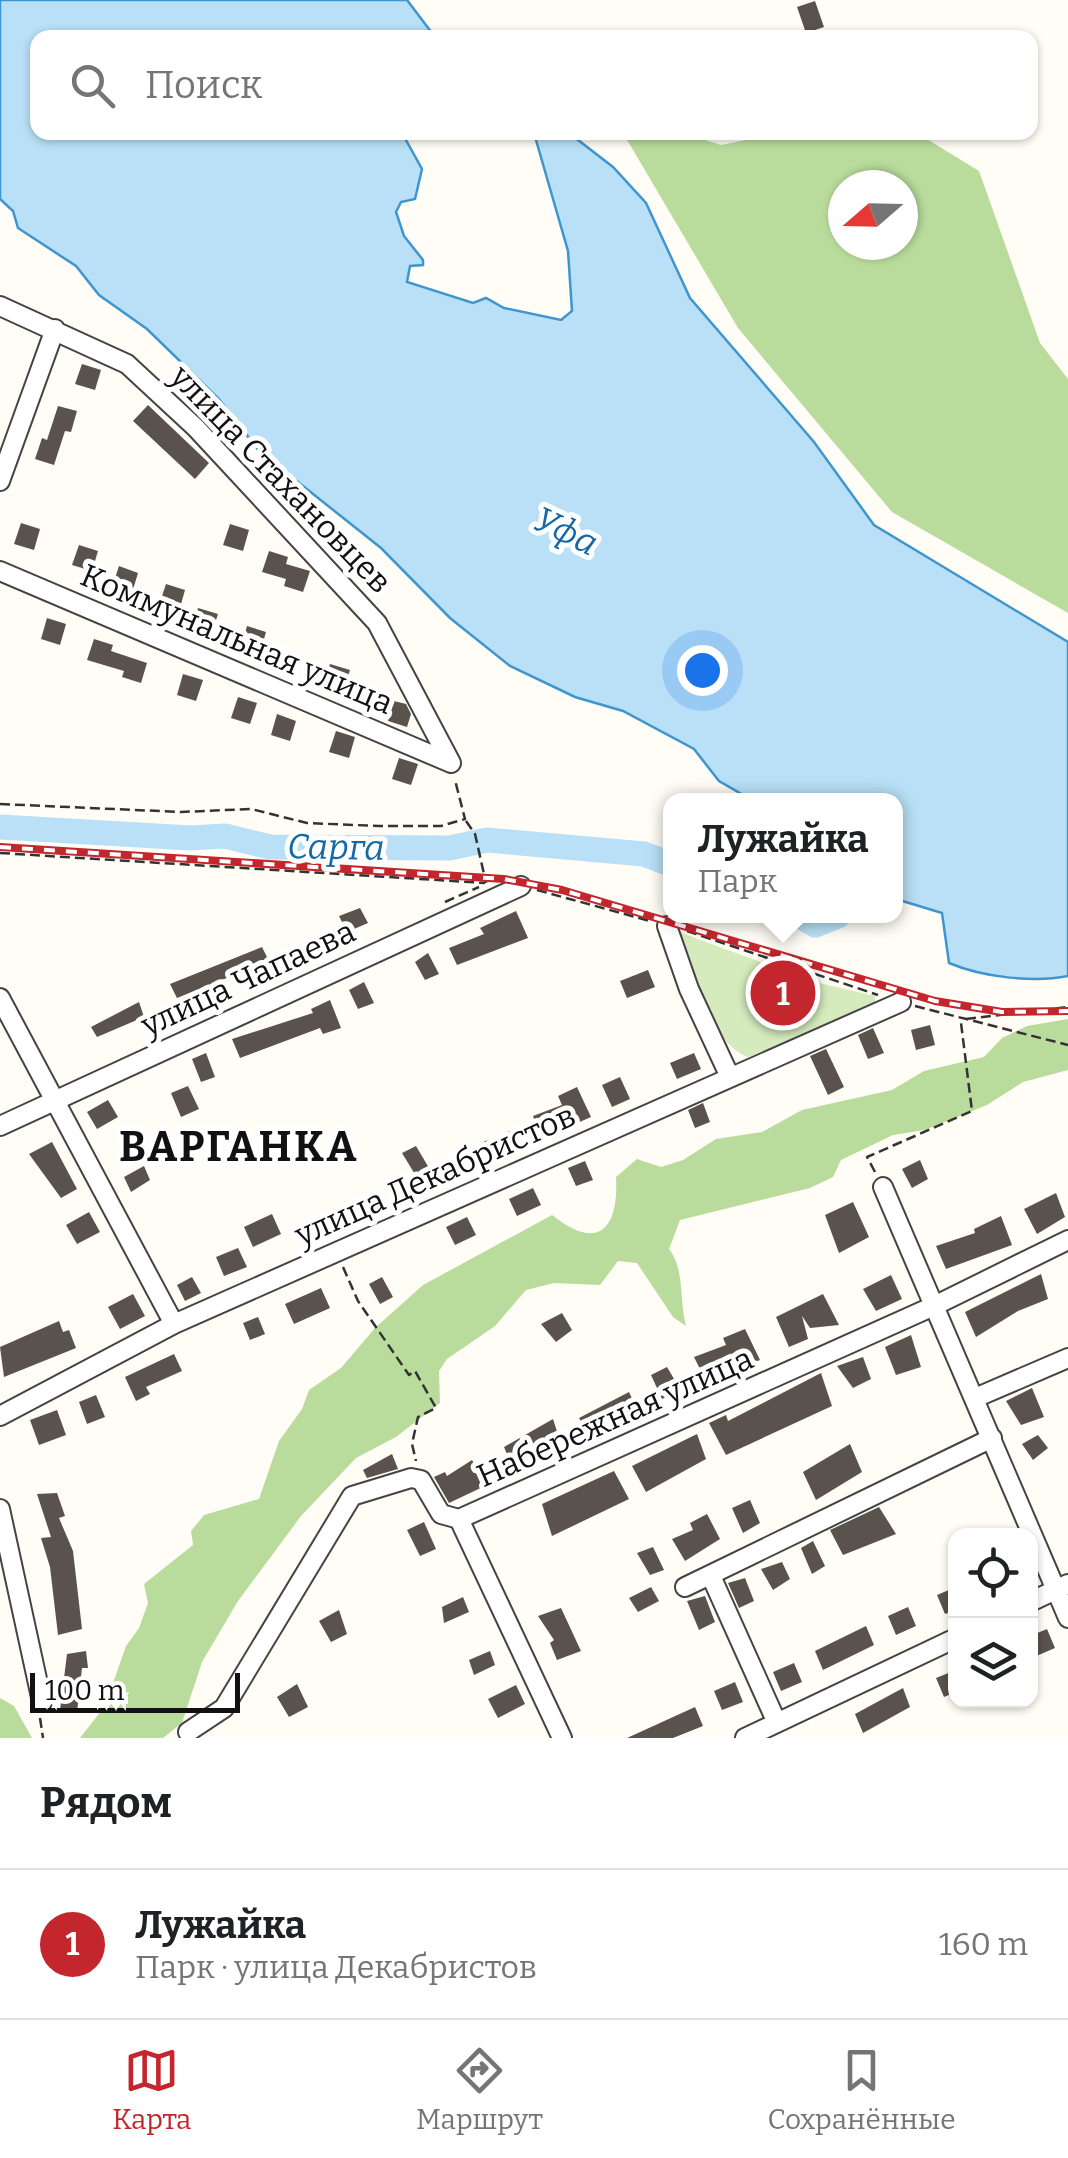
<!DOCTYPE html>
<html lang="ru">
<head>
<meta charset="utf-8">
<style>
	body { margin:0; font-family:Bitter,serif; background:#f6f6f6; color:#202124 }
	.controls { position:absolute; right:30px; bottom:30px; display:grid; overflow:hidden; border-radius:20px; box-shadow:0 2px 8px #0004 }
	.controls button { width:90px; height:90px; display:grid; place-items:center; padding:0; border:0; border-bottom:2px solid #e0e0e0; background:#fff; color:#202124; font:50px sans-serif }
	.compass { position:absolute; left:828px; top:170px; width:90px; height:90px; border-radius:50%; background:#fff; box-shadow:0 2px 8px #0004; rotate:250deg }
	.scale { position:absolute; left:30px; bottom:25px; width:210px; box-sizing:border-box; padding-left:10px; border:5px solid #111; border-top:0; font-size:28px; line-height:35px; white-space:nowrap; color:#111; -webkit-text-stroke:8px #fff; paint-order:stroke }
	.you { position:absolute; left:702px; top:670px; width:35px; height:35px; margin:-25px; border:8px solid #fff; border-radius:50%; background:#1a73e8; box-shadow:0 0 0 15px #1a73e833 }
	.badge { display:grid; place-items:center; width:65px; height:65px; border-radius:50%; background:#c4262e; color:#fff; font-size:32px; font-weight:700 }
	.pin { position:absolute; translate:-50% -50%; border:5px solid #fff; box-shadow:0 2px 10px #0006 }
	.popup { position:absolute; left:663px; top:793px; width:240px; height:130px; box-sizing:border-box; display:grid; place-content:center; border-radius:20px; background:#fff; filter:drop-shadow(0 2px 8px #0005); font-size:32px; white-space:nowrap; color:#757577 }
	.popup b { font-size:38px; color:#202124 }
	.popup::after { content:''; position:absolute; left:50%; top:100%; margin-left:-20px; border:20px solid transparent; border-top-color:#fff }
	.list { margin:0; padding:0; list-style:none }
	h2 { display:flex; justify-content:space-between; align-items:center; height:130px; margin:0; padding:0 40px; font-size:42px }
	h2 small { font-size:32px; font-weight:400; color:#757577 }
	.list li { display:grid; grid-template-columns:65px 1fr auto; gap:30px; align-items:center; box-sizing:border-box; height:150px; padding:0 40px; border-top:2px solid #e0e0e0 }
	.list b { display:block; font-size:38px; white-space:nowrap }
	.list p { margin:0; font-size:32px; white-space:nowrap; color:#757577 }
	.list em { font-size:32px; font-style:normal; color:#757577 }
	.icon { flex:none; width:55px; height:55px; fill:none; stroke:currentColor; stroke-width:2; stroke-linecap:round; stroke-linejoin:round }
	.map { position:relative; flex:none; width:1068px; height:1738px; overflow:hidden }
	.search { position:absolute; background:#fff; box-shadow:0 2px 8px #0004; left:30px; right:30px; top:30px; height:110px; display:flex; align-items:center; gap:25px; box-sizing:border-box; padding:0 35px; border-radius:20px; color:#757577; font-size:38px }
	.sheet { height:280px; background:#fff }
	nav { display:flex; justify-content:space-around; align-items:center; box-sizing:border-box; height:140px; border-top:2px solid #e0e0e0; background:#fff; font-size:28px; color:#757577 }
	nav a { display:grid; justify-items:center; gap:5px }
	nav .on { color:#c4262e }
	.map>svg:first-child { display:block }
	.green { fill:#d5ebbd }
	.forest { fill:#b9dc9c; fill-rule:evenodd }
	.water { fill:#b9e0f7; stroke:#3f96cf; stroke-width:2.5 }
	.lines { fill:none; stroke-linecap:round; stroke-linejoin:round }
	.river { stroke:#b9e0f7; stroke-width:25 }
	.building { fill:#5a524d }
	.minor-casing { stroke:#444; stroke-width:22 }
	.path { stroke:#333; stroke-width:2.5; stroke-dasharray:10 5; stroke-linecap:butt }
	.minor { stroke:#fff; stroke-width:18 }
	.rail-casing { stroke:#c4262e; stroke-width:8 }
	.rail { stroke:#fff; stroke-width:4; stroke-dasharray:11; stroke-linecap:butt }
	.labels { text-anchor:middle; dominant-baseline:central; stroke-width:10; stroke-linejoin:round; paint-order:stroke }
	.street-label { font-size:32px; fill:#111; stroke:#fff }
	.water-label { font-size:35px; font-style:italic; fill:#1768a6; stroke:#fff }
	.district-label { font-size:42px; font-weight:bold; letter-spacing:2.5px; fill:#111; stroke:#fff }
</style>
</head>
<body>
<div class="map">
<svg width="1068" height="1738" viewBox="0 0 1068 1738">
	<rect width="100%" height="100%" fill="#fffdf5"/>
	<path class="green" d="M676,931L815,982L875,996V1006L748,1057C714,1046 680,965 676,931Z"/>
	<path class="forest" d="M623,133H683L721,145L780,133H917L979,171L1040,343L1068,379V613L892,512L738,328ZM843,185H903V245H843Z
		M1068,1019V1070L1023,1082L987,1105L925,1130L893,1135L841,1160L833,1177L810,1188L680,1220L669,1249C685,1269 679,1301 686,1326L673,1317L637,1263L618,1261L600,1285L554,1283L526,1290L495,1326L447,1359L439,1371L440,1403L396,1437L356,1458L301,1516L238,1601L202,1662L182,1723L163,1738H80L105,1706L126,1646L139,1628L148,1603L144,1584L193,1545L191,1531L204,1515L259,1499L279,1441L302,1409L309,1390L341,1368L375,1328L423,1285L552,1215C598,1252 619,1229 616,1177L637,1159L661,1167L683,1160L716,1139L762,1132L802,1110L892,1090L924,1071L984,1057L1002,1038L1027,1026Z
		M0,1698L14,1706L32,1738H0Z"/>
	<path class="water" d="M0,0H407L435,37L38,38V132L402,133L422,169L415,199L401,202L396,212L404,236L423,260V265L410,266L407,282L473,303L486,298L504,308L561,320L572,311L568,251L534,133H569L613,167L646,203L690,298L814,442L874,525L1068,642V976C1033,983 982,977 949,963L942,913L896,899V800H752L719,781L694,749L623,711L575,697L510,666L450,618L381,548L259,451L219,399L147,329L99,295L76,266L18,228L13,211L0,199Z"/>
	<g class="lines">
		<path class="river" d="M0,827L191,838L225,836L270,847L450,848L487,840L644,854L670,864
			M800,916L815,925L838,916"/>
	</g>
	<path class="building" d="M815,1L824,27L806,33L797,7Z
		M82,364L101,370L95,390L75,384Z
		M148,405L209,463L195,479L133,421Z
		M58,406L77,411L71,432L65,431L54,465L35,459L42,438L47,440Z
		M21,523L40,529L34,550L14,544Z
		M230,524L249,530L243,551L223,545Z
		M79,545L98,551L92,571L72,565Z
		M269,551L288,557L286,564L310,571L303,592L284,586L286,579L262,572Z
		M119,566L138,573L132,593L112,587Z
		M166,584L185,590L179,611L159,605Z
		M198,608L218,614L211,635L192,629Z
		M47,618L66,624L60,645L41,639Z
		M247,626L266,632L260,653L241,647Z
		M94,639L113,645L111,651L147,663L141,683L122,677L124,671L87,660Z
		M330,664L350,670L343,691L324,685Z
		M183,674L203,680L196,701L177,695Z
		M238,697L257,703L250,724L231,718Z
		M394,701L406,704L411,714L407,727L388,721Z
		M277,714L296,721L290,741L271,735Z
		M336,731L355,737L349,758L329,752Z
		M399,758L418,764L411,785L392,779Z
		M360,908L368,923L347,932L339,916Z
		M516,911L528,938L457,965L449,948L484,934L480,928Z
		M262,947L269,961L177,998L170,984Z
		M428,953L439,974L425,980L415,962Z
		M648,970L655,987L627,998L620,981Z
		M364,982L374,1003L358,1009L349,990Z
		M330,1000L341,1028L323,1034L320,1028L240,1058L232,1039L313,1013L311,1009Z
		M139,1002L144,1017L97,1037L91,1027Z
		M930,1025L935,1045L916,1050L911,1030Z
		M873,1028L884,1053L868,1059L858,1035Z
		M826,1049L844,1087L828,1095L810,1056Z
		M206,1053L215,1077L201,1082L192,1059Z
		M694,1053L701,1069L677,1079L670,1063Z
		M620,1077L630,1099L612,1107L602,1085Z
		M188,1086L199,1109L181,1117L171,1093Z
		M577,1087L591,1117L541,1139L533,1116L562,1105L558,1096Z
		M108,1100L118,1117L97,1129L87,1112Z
		M703,1103L710,1122L695,1128L688,1110Z
		M512,1130L519,1149L489,1161L481,1143Z
		M52,1142L77,1189L61,1198L29,1154Z
		M416,1146L432,1173L419,1181L402,1153Z
		M920,1160L928,1179L912,1188L902,1169Z
		M585,1161L593,1180L576,1186L568,1168Z
		M144,1166L150,1180L131,1192L124,1177Z
		M533,1188L541,1205L517,1216L509,1199Z
		M378,1192L385,1207L316,1236L310,1220L338,1209L361,1210L357,1201Z
		M1056,1193L1065,1217L1037,1234L1024,1209Z
		M853,1202L869,1237L839,1253L825,1215Z
		M89,1212L100,1232L77,1244L66,1225Z
		M272,1214L281,1234L253,1247L244,1227Z
		M1001,1216L1012,1245L946,1269L936,1246L975,1233L974,1229Z
		M467,1217L476,1235L455,1245L446,1227Z
		M238,1248L247,1267L224,1276L216,1257Z
		M1041,1274L1048,1299L1018,1311L976,1337L965,1312Z
		M891,1275L902,1299L876,1311L863,1289Z
		M192,1277L201,1293L185,1301L177,1285Z
		M382,1277L393,1297L380,1304L369,1284Z
		M321,1288L330,1308L294,1324L285,1304Z
		M133,1294L145,1316L120,1329L108,1307Z
		M823,1294L839,1325L810,1328L802,1316L808,1339L789,1347L776,1317Z
		M562,1313L572,1330L556,1342L541,1324Z
		M258,1317L265,1334L250,1340L243,1323Z
		M59,1321L63,1332L69,1330L76,1348L4,1377L0,1347Z
		M745,1329L760,1360L707,1383L694,1357L726,1345L723,1338Z
		M911,1335L921,1367L896,1375L885,1347Z
		M174,1354L182,1371L146,1387L150,1394L136,1401L125,1377Z
		M863,1357L871,1379L853,1388L837,1366Z
		M667,1367L680,1389L662,1399L651,1375Z
		M821,1373L832,1406L726,1455L709,1423L726,1415L728,1421Z
		M1032,1388L1044,1417L1021,1425L1006,1401Z
		M629,1392L640,1415L588,1433L579,1418Z
		M96,1395L105,1417L87,1424L79,1402Z
		M57,1410L66,1435L39,1445L30,1420Z
		M553,1419L562,1447L516,1476L504,1447Z
		M697,1434L706,1459L646,1492L632,1466Z
		M1038,1435L1048,1448L1033,1460L1022,1444Z
		M850,1444L862,1472L816,1500L803,1472Z
		M392,1454L398,1469L367,1478L363,1470Z
		M472,1460L487,1485L449,1503L434,1477L445,1472L447,1476Z
		M614,1471L629,1499L552,1536L542,1504Z
		M57,1493L65,1516L59,1518L73,1551L82,1629L58,1635L50,1567L41,1538L51,1537L37,1494Z
		M750,1500L760,1523L743,1533L732,1508Z
		M879,1507L896,1534L843,1555L830,1530Z
		M707,1514L720,1539L685,1561L672,1539L693,1530L690,1523Z
		M424,1522L436,1549L420,1556L407,1530Z
		M813,1541L825,1566L812,1574L801,1548Z
		M653,1547L664,1570L650,1575L637,1553Z
		M782,1562L790,1579L773,1590L761,1569Z
		M745,1578L754,1601L739,1608L728,1583Z
		M651,1587L659,1601L638,1612L629,1598Z
		M956,1587V1610L945,1614L937,1595Z
		M705,1596L715,1622L699,1630L687,1601Z
		M463,1597L469,1612L444,1623L442,1607Z
		M908,1607L916,1626L896,1635L888,1616Z
		M561,1608L581,1651L557,1660L550,1643L554,1640L538,1616Z
		M339,1610L347,1634L331,1642L319,1621Z
		M866,1626L874,1645L823,1670L815,1651Z
		M1047,1629L1055,1648L1034,1657L1030,1636Z
		M86,1651L88,1668H82L77,1712L60,1710L67,1654Z
		M490,1651L495,1665L474,1675L469,1660Z
		M794,1663L802,1682L781,1691L773,1672Z
		M956,1670V1692L944,1697L936,1678Z
		M735,1682L743,1702L722,1710L714,1691Z
		M297,1684L308,1707L289,1717L277,1697Z
		M516,1685L525,1704L498,1718L488,1699Z
		M903,1688L910,1707L863,1733L855,1714Z
		M695,1707L703,1726L673,1738H627Z"/>
	<g class="lines">
		<g class="minor-casing">
			<path id="minor" d="M0,306L127,364L196,428L377,623L451,763
				M0,481L55,329
				M0,571L451,763
				M667,926L689,989L730,1077
				M0,998L174,1324
				M0,1126L521,886
				M883,1187L1068,1618
				M975,1398L1068,1358
				M0,1416L174,1324L901,1002
				M0,1509L42,1702
				M459,1519L562,1738
				M711,1576L777,1723
				M685,1587L992,1438
				M1030,1602L1068,1584
				M188,1732L224,1708L352,1496L411,1478L421,1480L441,1514L459,1519L936,1305L1068,1240
				M745,1738L956,1638"/>
		</g>
		<path class="path" d="M0,804L181,812L251,809L307,823L379,826H441L465,819L455,780
			M466,821L475,834L486,883
			M0,853L485,883
			M537,890L650,921
			M445,902L479,887
			M687,931L878,995
			M915,1006L1068,1045
			M966,1019L1068,1007
			M875,1172L867,1157L972,1111L961,1023
			M343,1267L358,1301L409,1375L415,1371L436,1408L418,1417L412,1444L416,1461
			M40,1718L43,1738"/>
		<use href="#minor" class="minor"/>
		<g class="rail-casing">
			<path id="rail" d="M0,847L504,879L562,890L935,1001L1002,1012L1068,1011"/>
		</g>
		<use href="#rail" class="rail"/>
	</g>
	<g class="labels">
		<g class="street-label">
			<text transform="translate(281 479) rotate(46)">улица Стахановцев</text>
			<text transform="translate(237 639) rotate(23)">Коммунальная улица</text>
			<text transform="translate(248 978) rotate(-25)">улица Чапаева</text>
			<text transform="translate(435 1175) rotate(-24)">улица Декабристов</text>
			<text transform="translate(615 1417) rotate(-24)">Набережная улица</text>
		</g>
		<g class="water-label">
			<text transform="translate(566 531) rotate(26)">Уфа</text>
			<text transform="translate(336 847) rotate(1)">Сарга</text>
		</g>
		<g class="district-label">
			<text x="239" y="1147">ВАРГАНКА</text>
		</g>
	</g>
</svg>
<div class="controls">
<button><svg class="icon" aria-label="locate" viewBox="0 0 24 24"><circle cx="12" cy="12" r="6"/><path d="M12 2v4M12 18v4M2 12h4M18 12h4"/></svg></button>
<button><svg class="icon" aria-label="layers" viewBox="0 0 24 24"><path d="M12 4l9 5-9 5-9-5zM3 14l9 5 9-5"/></svg></button>
</div>
<svg class="compass" viewBox="-18 -18 36 36"><path d="M0-13l5 13h-10z" fill="#e53935"/><path d="M0 13l5-13h-10z" fill="#757577"/></svg>
<div class="scale">100 m</div>
<div class="you"></div>
<div class="pin badge" style="left:783px;top:993px">1</div>
<div class="popup"><b>Лужайка</b>Парк</div>
<div class="search"><svg class="icon" aria-label="search" viewBox="0 0 24 24"><circle cx="10" cy="10" r="6"/><path d="M15 15l6 6"/></svg>Поиск</div>
</div>
<section class="sheet">
<h2>Рядом<small></small></h2>
<ul class="list">
<li><span class="badge">1</span><div><b>Лужайка</b><p>Парк · улица Декабристов</p></div><em>160 m</em></li>
</ul>
</section>
<nav>
<a class="on"><svg class="icon" aria-label="map" viewBox="0 0 24 24"><path d="M3 6l6-2 6 2 6-2v14l-6 2-6-2-6 2zM9 4v14M15 6v14"/></svg>Карта</a>
<a><svg class="icon" aria-label="directions" viewBox="0 0 24 24"><path d="M12 3l9 9-9 9-9-9zM9 14v-3h6M13 9l2 2-2 2"/></svg>Маршрут</a>
<a><svg class="icon" aria-label="saved" viewBox="0 0 24 24"><path d="M7 4h10v16l-5-4-5 4z"/></svg>Сохранённые</a>
</nav>
</body>
</html>
